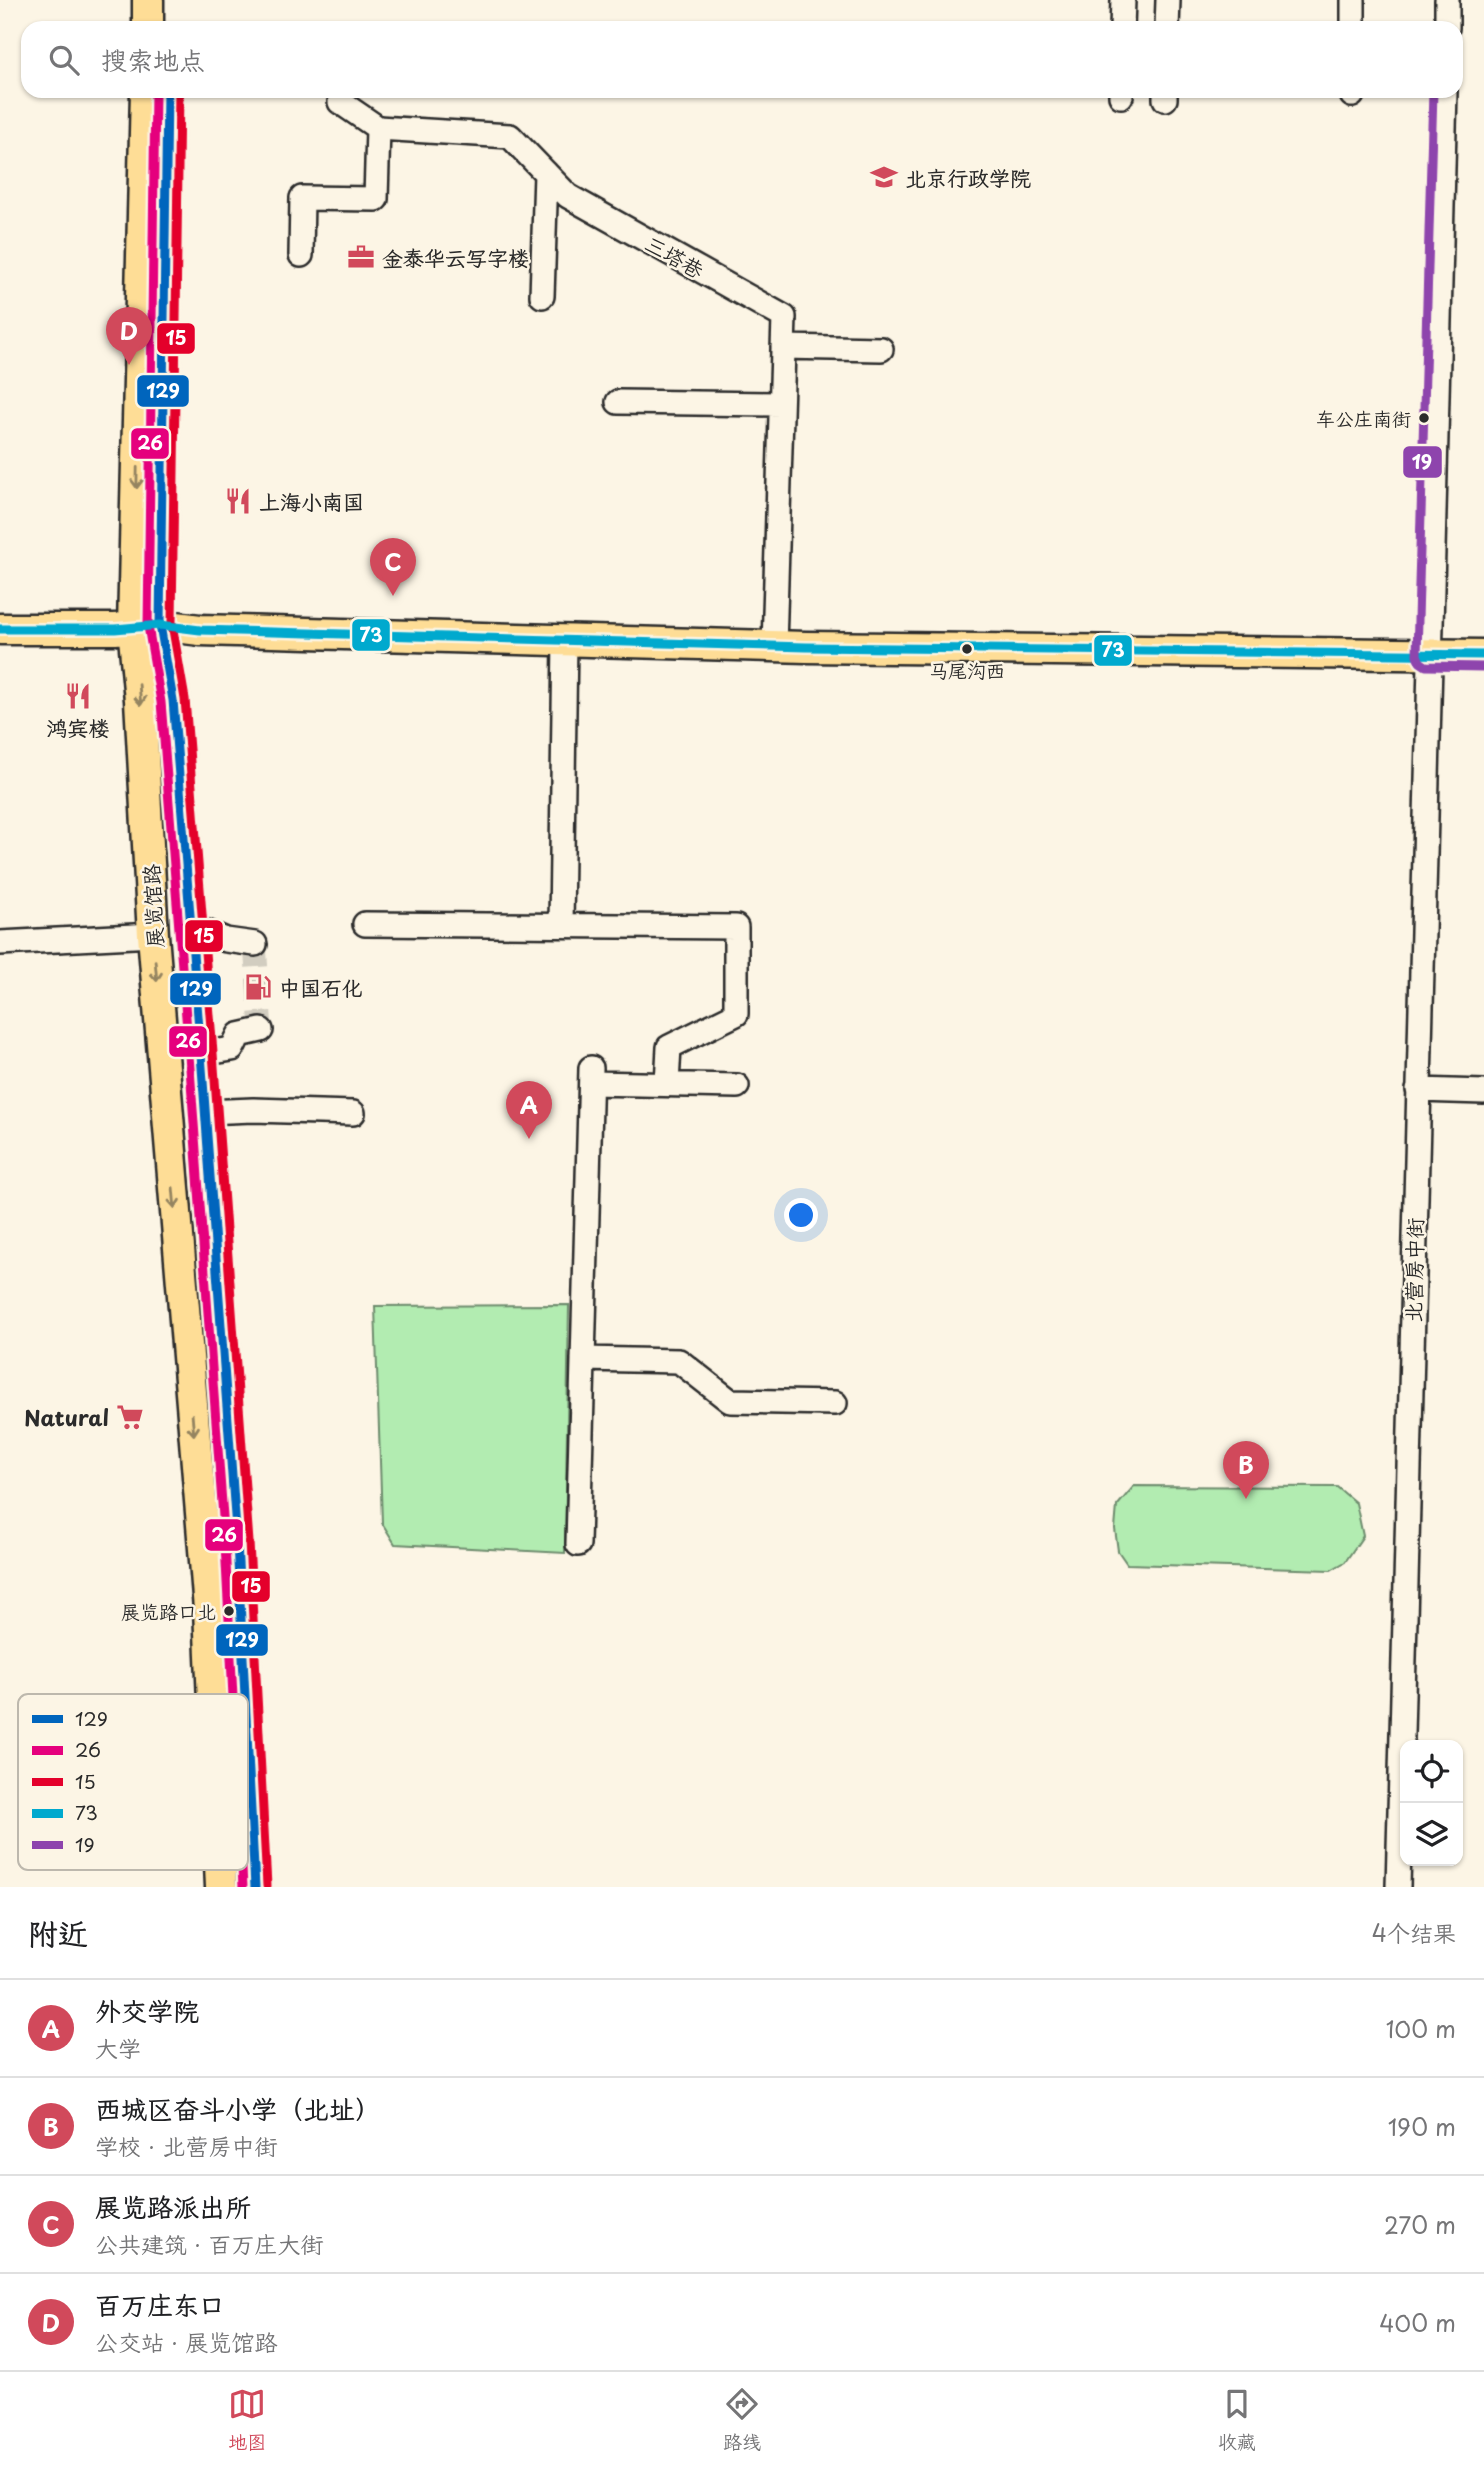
<!DOCTYPE html>
<html lang="zh">
<head>
<meta charset="utf-8">
<style>
	body { margin:0; font-family:"Playpen Sans","LXGW WenKai TC",sans-serif; background:#f2f2f2; color:#202124 }
	.controls { position:absolute; right:21px; bottom:21px; display:grid; overflow:hidden; border-radius:14px; box-shadow:0 2px 5px #0004 }
	.controls button { width:63px; height:63px; display:grid; place-items:center; padding:0; border:0; border-bottom:2px solid #e0e0e0; background:#fff; color:#202124; font:35px sans-serif }
	.you { position:absolute; left:802px; top:1216px; width:24px; height:24px; margin:-18px; border:5px solid #fff; border-radius:50%; background:#1a73e8; box-shadow:0 0 0 10px #1a73e833 }
	.badge { display:grid; place-items:center; width:46px; height:46px; border-radius:50%; background:#d1495b; color:#fff; font-size:23px; font-weight:700 }
	.pin { position:absolute; translate:-50% -58px; filter:drop-shadow(0 2px 4px #0008) }
	.pin::after { content:''; position:absolute; top:37px; width:24px; height:21px; background:inherit; clip-path:polygon(0 0,100% 0,50% 100%) }
	.list { margin:0; padding:0; list-style:none }
	h2 { display:flex; justify-content:space-between; align-items:center; height:91px; margin:0; padding:0 28px; font-size:30px }
	h2 small { font-size:23px; font-weight:400; color:#757577 }
	.list li { display:grid; grid-template-columns:46px 1fr auto; gap:21px; align-items:center; box-sizing:border-box; height:98px; padding:0 28px; border-top:2px solid #e0e0e0 }
	.list b { display:block; font-size:26px; white-space:nowrap }
	.list p { margin:0; font-size:23px; white-space:nowrap; color:#757577 }
	.list em { font-size:23px; font-style:normal; color:#757577 }
	.icon { flex:none; width:38px; height:38px; fill:none; stroke:currentColor; stroke-width:2; stroke-linecap:round; stroke-linejoin:round }
	.map { position:relative; flex:none; width:1484px; height:1887px; overflow:hidden }
	.search { position:absolute; background:#fff; box-shadow:0 2px 5px #0004; left:21px; right:21px; top:21px; height:77px; display:flex; align-items:center; gap:18px; box-sizing:border-box; padding:0 24px; border-radius:21px; color:#757577; font-size:26px }
	.sheet { height:483px; background:#fff }
	nav { display:flex; justify-content:space-around; align-items:center; box-sizing:border-box; height:98px; border-top:2px solid #e0e0e0; background:#fff; font-size:19px; color:#757577 }
	nav a { display:grid; justify-items:center; gap:4px }
	nav .on { color:#d1495b }
	.map>svg:first-child { display:block }
	.green { fill:#b2ecb1; stroke:#6e8c6e; stroke-width:2 }
	.lines { fill:none; stroke-linecap:round; stroke-linejoin:round }
	.minor-tunnel { stroke:#d2cdc0; stroke-width:23; stroke-dasharray:23 11; stroke-linecap:butt }
	.minor-casing { stroke:#2b2b2b; stroke-width:28 }
	.major-casing { stroke:#2b2b2b; stroke-width:35 }
	.minor { stroke:#fcf5e5; stroke-width:23 }
	.major { stroke:#fedd96; stroke-width:30 }
	.bus-1-casing { stroke:#fcf5e5; stroke-width:14 }
	.bus-2-casing { stroke:#fcf5e5; stroke-width:14 }
	.bus-3-casing { stroke:#fcf5e5; stroke-width:14 }
	.bus-4-casing { stroke:#fcf5e5; stroke-width:14 }
	.bus-5-casing { stroke:#fcf5e5; stroke-width:14 }
	.bus-1 { stroke:#0065bd; stroke-width:9 }
	.bus-2 { stroke:#e5007d; stroke-width:9 }
	.bus-3 { stroke:#e4002b; stroke-width:9 }
	.bus-4 { stroke:#00a9ce; stroke-width:9 }
	.bus-5 { stroke:#8e44ad; stroke-width:9 }
	.oneway { stroke:#948460 }
	.bus-dot { fill:#2b2b2b; stroke:#fcf5e5; stroke-width:2.5 }
	.labels { text-anchor:middle; dominant-baseline:central; stroke-width:5; stroke-linejoin:round; paint-order:stroke }
	.bus-label { font-size:19px; fill:#2b2b2b; stroke:#fcf5e5; text-anchor:end }
	.poi-label { font-size:21px; font-weight:bold; fill:#2b2b2b; stroke:#fcf5e5; text-anchor:start }
	.street-label { font-size:21px; fill:#2b2b2b; stroke:#fcf5e5 }
	.key { fill:#fcf5e5; stroke:#bdb8ad; stroke-width:2 }
	.key-label { font-size:19px; fill:#2b2b2b }
	.line-badge { stroke:#fcf5e5; stroke-width:2.5 }
	.badge-label { font-size:19px; text-anchor:middle; font-weight:bold; fill:#fff }
</style>
</head>
<body>
<div class="map">
<svg width="1484" height="1887" viewBox="0 0 1484 1887">
	<rect width="100%" height="100%" fill="#fcf5e5"/>
	<filter id="ink" filterUnits="userSpaceOnUse"><feTurbulence type="fractalNoise" baseFrequency=".0143" numOctaves="2"/><feDisplacementMap in="SourceGraphic" scale="14" xChannelSelector="R" yChannelSelector="G"/><feConvolveMatrix kernelMatrix="1 2 1 2 8 2 1 2 1" color-interpolation-filters="sRGB"/></filter>
	<g filter="url(#ink)">
		<path class="green" d="M569,1305L565,1553L395,1544L382,1523L375,1306Z
			M1134,1486L1337,1487L1356,1503L1363,1536L1345,1562L1331,1570L1127,1564L1118,1551L1115,1529L1117,1506Z"/>
		<g class="lines">
			<path class="minor-tunnel" d="M255,944L261,1030"/>
			<g class="minor-casing">
				<path id="minor" d="M1122,28L1123,0
					M1167,28L1168,0
					M1353,28V0
					M1447,28V0
					M1352,95V91
					M1121,96V91
					M1165,99V91
					M340,102L378,128L510,136L568,196L784,317L774,646
					M301,255L302,198L376,199L378,128
					M542,296L546,173
					M783,347L881,349
					M618,402L781,404
					M365,924L736,927V1014L669,1047L667,1084
					M190,925L226,940L255,944
					M561,925L565,640
					M0,943L153,935
					M201,1054L232,1049L239,1035L261,1030
					M591,1083L737,1086
					M1418,1090L1484,1092
					M205,1112L253,1110L353,1113
					M583,1359L679,1361L730,1401L835,1403
					M578,1544L591,1068
					M1398,1887L1445,91"/>
			</g>
			<g class="major-casing">
				<path id="major" d="M148,28V0
					M146,91L133,627L140,700L153,935L209,1609L221,1887
					M167,91L160,625L173,700L201,1054L237,1543L255,1887
					M0,629H115L160,625L200,630L806,647L1484,655"/>
			</g>
			<use href="#minor" class="minor"/>
			<use href="#major" class="major"/>
			<g class="bus-1-casing">
				<path id="bus-1" d="M167,91L160,625L173,700L201,1054L237,1543L255,1887"/>
			</g>
			<g class="bus-2-casing">
				<path id="bus-2" d="M155,91L148,626L161,702L189,1055L225,1544L243,1887"/>
			</g>
			<g class="bus-3-casing">
				<path id="bus-3" d="M179,91L172,624L185,699L213,1053L249,1542L267,1886"/>
			</g>
			<g class="bus-4-casing">
				<path id="bus-4" d="M0,629H115L160,625L200,630L806,647L1484,655"/>
			</g>
			<g class="bus-5-casing">
				<path id="bus-5" d="M1433,91L1417,655L1420,662L1426,666L1484,667"/>
			</g>
			<use href="#bus-1" class="bus-1"/>
			<use href="#bus-2" class="bus-2"/>
			<use href="#bus-3" class="bus-3"/>
			<use href="#bus-4" class="bus-4"/>
			<use href="#bus-5" class="bus-5"/>
		</g>
		<defs><path id="oneway-shaft" d="M-6 0H5M1.5-3L5.5 0L1.5 3" fill="none" stroke-width="1.6" stroke-linecap="round" stroke-linejoin="round" transform="scale(1.75)"/></defs>
		<g class="oneway">
			<use href="#oneway-shaft" transform="translate(137 478) rotate(91)"/>
			<use href="#oneway-shaft" transform="translate(140 695) rotate(85)"/>
			<use href="#oneway-shaft" transform="translate(156 971) rotate(85)"/>
			<use href="#oneway-shaft" transform="translate(174 1198) rotate(85)"/>
			<use href="#oneway-shaft" transform="translate(193 1425) rotate(85)"/>
		</g>
	</g>
	<defs>
		<g id="university-bare" transform="scale(2.1)"><path d="M0-5L7-2L0 1L-7-2ZM-4 1L0 2.5L4 1V4Q0 6-4 4Z" fill="#d1495b" stroke="#fcf5e5" stroke-width="2.5" paint-order="stroke"/></g>
		<g id="office-bare" transform="scale(2.1)"><path d="M-6-3h4V-5.5h4V-3h4V5H-6ZM-1-4.5V-3h2v-1.5ZM-6 0V1H6V0Z" fill="#d1495b" stroke="#fcf5e5" stroke-width="2.5" paint-order="stroke"/></g>
		<g id="restaurant-bare" transform="scale(2.1)"><path d="M-5-6h1v4h1v-4h1v4h1v-4h1v5L-1.5 .5V6h-2V.5L-5-1ZM5-6V6H3V1.5H1.5Q1.5-4 5-6Z" fill="#d1495b" stroke="#fcf5e5" stroke-width="2.5" paint-order="stroke"/></g>
		<g id="fuel-bare" transform="scale(2.1)"><path d="M-5.5-6h7V0h2V4h1.3V-2.5L3-4.5l.8-.8L6-3V5H2.5V1h-1V6h-7ZM-4.2-4.7v3.2H.2V-4.7Z" fill="#d1495b" stroke="#fcf5e5" stroke-width="2.5" paint-order="stroke"/></g>
		<g id="supermarket-bare" transform="scale(2.1)"><path d="M-6-5.5h2.5l.6 2H6L4.5 2H-2.5L-4.4-4H-6ZM-1.5 3.2a1.3 1.3 0 1 0 .1 0ZM3 3.2a1.3 1.3 0 1 0 .1 0Z" fill="#d1495b" stroke="#fcf5e5" stroke-width="2.5" paint-order="stroke"/></g>
	</defs>
	<g fill-rule="evenodd">
		<use href="#university-bare" x="884" y="177"/>
		<use href="#office-bare" x="361" y="257"/>
		<use href="#restaurant-bare" x="238" y="501"/>
		<use href="#restaurant-bare" x="78" y="696"/>
		<use href="#fuel-bare" x="258" y="987"/>
		<use href="#supermarket-bare" x="130" y="1417"/>
	</g>
	<g class="bus-dot">
		<circle cx="1424" cy="418" r="6"/>
		<circle cx="967" cy="649" r="6"/>
		<circle cx="229" cy="1611" r="6"/>
	</g>
	<g class="labels">
		<g class="bus-label">
			<text x="1411" y="418">车公庄南街</text>
			<text x="967" y="670" text-anchor="middle">马尾沟西</text>
			<text x="216" y="1611">展览路口北</text>
		</g>
		<g class="poi-label">
			<text x="905" y="177">北京行政学院</text>
			<text x="382" y="257">金泰华云写字楼</text>
			<text x="259" y="501">上海小南国</text>
			<text x="78" y="727" text-anchor="middle">鸿宾楼</text>
			<text x="279" y="987">中国石化</text>
			<text x="109" y="1417" text-anchor="end">Natural</text>
		</g>
		<g class="street-label">
			<text transform="translate(675 256) rotate(29)">三塔巷</text>
			<text transform="translate(152 906) rotate(-93)">展览馆路</text>
			<text transform="translate(1413 1270) rotate(-89)">北营房中街</text>
		</g>
	</g>
	<rect x="18" y="1694" width="230" height="176" rx="10" class="key"/>
	<rect x="32" y="1715" width="31" height="8" fill="#0065bd"/>
	<rect x="32" y="1746" width="31" height="9" fill="#e5007d"/>
	<rect x="32" y="1778" width="31" height="8" fill="#e4002b"/>
	<rect x="32" y="1809" width="31" height="9" fill="#00a9ce"/>
	<rect x="32" y="1841" width="31" height="8" fill="#8e44ad"/>
	<g class="key-label">
		<text x="75" y="1726">129</text>
		<text x="75" y="1757">26</text>
		<text x="75" y="1789">15</text>
		<text x="75" y="1820">73</text>
		<text x="75" y="1852">19</text>
	</g>
	<g class="line-badge">
		<rect x="156" y="322" width="40" height="33" rx="7" fill="#e4002b"/>
		<rect x="136" y="374" width="54" height="34" rx="7" fill="#0065bd"/>
		<rect x="130" y="427" width="40" height="33" rx="7" fill="#e5007d"/>
		<rect x="1402" y="445" width="41" height="34" rx="7" fill="#8e44ad"/>
		<rect x="351" y="618" width="40" height="34" rx="7" fill="#00a9ce"/>
		<rect x="1093" y="634" width="40" height="33" rx="7" fill="#00a9ce"/>
		<rect x="184" y="919" width="40" height="34" rx="7" fill="#e4002b"/>
		<rect x="169" y="972" width="53" height="34" rx="7" fill="#0065bd"/>
		<rect x="168" y="1025" width="40" height="33" rx="7" fill="#e5007d"/>
		<rect x="204" y="1518" width="40" height="34" rx="7" fill="#e5007d"/>
		<rect x="231" y="1570" width="40" height="33" rx="7" fill="#e4002b"/>
		<rect x="215" y="1623" width="54" height="34" rx="7" fill="#0065bd"/>
	</g>
	<g class="badge-label">
		<text x="176" y="345">15</text>
		<text x="163" y="398">129</text>
		<text x="150" y="450">26</text>
		<text x="1422" y="469">19</text>
		<text x="371" y="642">73</text>
		<text x="1113" y="657">73</text>
		<text x="204" y="943">15</text>
		<text x="196" y="996">129</text>
		<text x="188" y="1048">26</text>
		<text x="224" y="1542">26</text>
		<text x="251" y="1593">15</text>
		<text x="242" y="1647">129</text>
	</g>
</svg>
<div class="controls">
<button><svg class="icon" aria-label="locate" viewBox="0 0 24 24"><circle cx="12" cy="12" r="6"/><path d="M12 2v4M12 18v4M2 12h4M18 12h4"/></svg></button>
<button><svg class="icon" aria-label="layers" viewBox="0 0 24 24"><path d="M12 4l9 5-9 5-9-5zM3 14l9 5 9-5"/></svg></button>
</div>
<div class="you"></div>
<div class="pin badge" style="left:529px;top:1139px">A</div>
<div class="pin badge" style="left:1246px;top:1499px">B</div>
<div class="pin badge" style="left:393px;top:596px">C</div>
<div class="pin badge" style="left:129px;top:365px">D</div>
<div class="search"><svg class="icon" aria-label="search" viewBox="0 0 24 24"><circle cx="10" cy="10" r="6"/><path d="M15 15l6 6"/></svg>搜索地点</div>
</div>
<section class="sheet">
<h2>附近<small>4个结果</small></h2>
<ul class="list">
<li><span class="badge">A</span><div><b>外交学院</b><p>大学</p></div><em>100 m</em></li>
<li><span class="badge">B</span><div><b>西城区奋斗小学（北址）</b><p>学校 · 北营房中街</p></div><em>190 m</em></li>
<li><span class="badge">C</span><div><b>展览路派出所</b><p>公共建筑 · 百万庄大街</p></div><em>270 m</em></li>
<li><span class="badge">D</span><div><b>百万庄东口</b><p>公交站 · 展览馆路</p></div><em>400 m</em></li>
</ul>
</section>
<nav>
<a class="on"><svg class="icon" aria-label="map" viewBox="0 0 24 24"><path d="M3 6l6-2 6 2 6-2v14l-6 2-6-2-6 2zM9 4v14M15 6v14"/></svg>地图</a>
<a><svg class="icon" aria-label="directions" viewBox="0 0 24 24"><path d="M12 3l9 9-9 9-9-9zM9 14v-3h6M13 9l2 2-2 2"/></svg>路线</a>
<a><svg class="icon" aria-label="saved" viewBox="0 0 24 24"><path d="M7 4h10v16l-5-4-5 4z"/></svg>收藏</a>
</nav>
</body>
</html>
